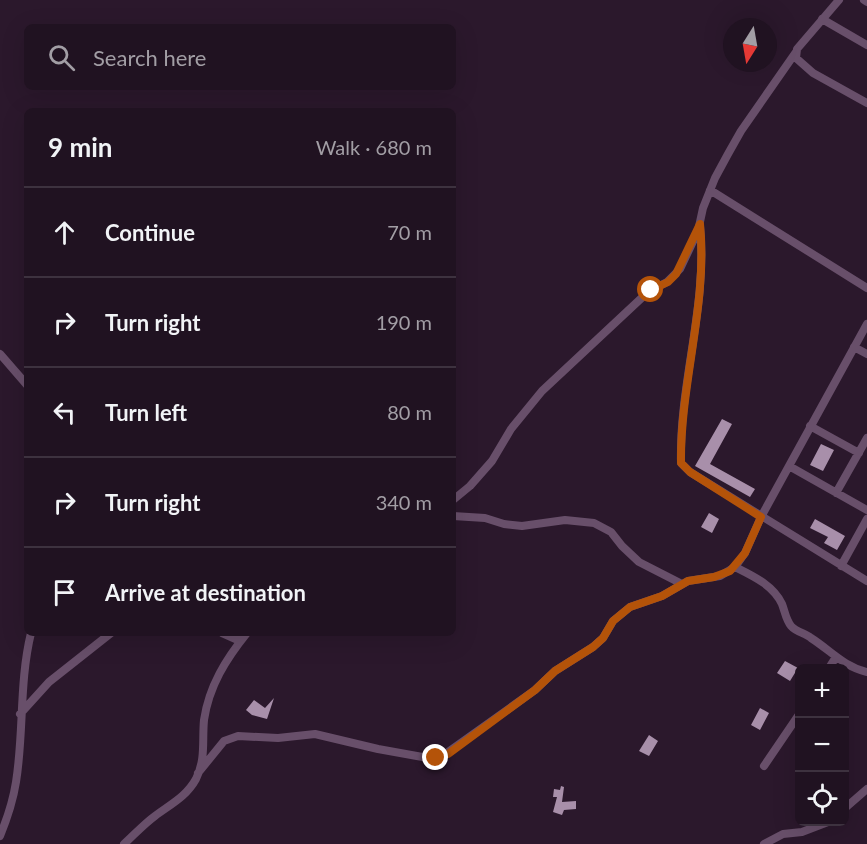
<!DOCTYPE html>
<html lang="en">
<head>
<meta charset="utf-8">
<style>
	body { margin:0; font-family:Lato,sans-serif; background:#2d202e; color:#f1f3f6 }
	.controls { position:absolute; right:18px; bottom:18px; display:grid; overflow:hidden; border-radius:9px; box-shadow:0 6px 24px #0002 }
	.controls button { width:54px; height:54px; display:grid; place-items:center; padding:0; border:0; border-bottom:2px solid #3d323f; background:#201221; color:#f1f3f6; font:30px sans-serif }
	.compass { position:absolute; left:723px; top:18px; width:54px; height:54px; border-radius:50%; background:#201221; box-shadow:0 6px 24px #0002; rotate:191deg }
	.stop { position:absolute; width:18px; height:18px; margin:-14px; border:4px solid #b45309; border-radius:50%; background:#fff }
	.stop.end { background:#b45309; border-color:#fff; box-shadow:0 2px 6px #0008 }
	.list { margin:0; padding:0; list-style:none }
	h2 { display:flex; justify-content:space-between; align-items:center; height:78px; margin:0; padding:0 24px; font-size:26px }
	h2 small { font-size:20px; font-weight:400; color:#a29ea5 }
	.list li { display:grid; grid-template-columns:39px 1fr auto; gap:18px; align-items:center; box-sizing:border-box; height:90px; padding:0 24px; border-top:2px solid #3d323f }
	.list b { display:block; font-size:22px; white-space:nowrap }
	.list em { font-size:20px; font-style:normal; color:#a29ea5 }
	.icon { flex:none; width:33px; height:33px; fill:none; stroke:currentColor; stroke-width:2; stroke-linecap:round; stroke-linejoin:round }
	.map { position:relative; flex:none; width:867px; height:844px; overflow:hidden }
	.search { position:absolute; background:#201221; box-shadow:0 6px 24px #0002; left:24px; top:24px; width:432px; height:66px; display:flex; align-items:center; gap:15px; box-sizing:border-box; padding:0 21px; border-radius:9px; color:#a29ea5; font-size:22px }
	.panel { position:absolute; background:#201221; box-shadow:0 6px 24px #0002; left:24px; top:108px; width:432px; height:528px; border-radius:9px }
	.map>svg:first-child { display:block }
	.building { fill:#a88faa }
	.lines { fill:none; stroke-linecap:round; stroke-linejoin:round }
	.street { stroke:#684f6a; stroke-width:8 }
	.route { stroke:#b45309; stroke-width:8 }
</style>
</head>
<body>
<div class="map">
<svg width="867" height="844" viewBox="0 0 867 844">
	<rect width="100%" height="100%" fill="#2b182c"/>
	<path class="building" d="M722,419L732,424L710,464L755,489L750,497L695,466Z
		M821,444L834,450L823,471L810,465Z
		M709,513L719,519L712,533L701,527Z
		M815,519L845,536L837,550L824,543L828,537L810,528Z
		M785,661L798,668L790,681L777,673Z
		M274,698L267,719L252,715L246,710L254,700L265,708Z
		M760,708L769,713L760,730L751,725Z
		M649,735L658,741L649,756L639,751Z
		M561,786L564,787L562,802L576,801V809L564,810L562,815L553,812L557,797H553L554,789L560,790Z"/>
	<g class="lines">
		<path class="street" d="M839,0L797,49L796,58L813,73L867,103
			M864,0L867,2
			M822,19L867,45
			M710,190L867,288
			M700,226C708,305 679,383 681,463L690,472L867,581
			M854,347L867,354
			M0,354L27,385
			M810,426L859,453
			M789,466L867,510
			M836,493L867,438
			M453,500L470,486L492,461L511,429L542,391L648,292L667,282L680,269L698,231L703,208L715,178L728,154L741,131L796,52
			M453,516L485,518L504,524L522,526L565,520L594,523L611,532L622,546L639,562L682,584
			M841,566L867,519
			M735,567C753,576 773,585 782,604C785,612 786,620 791,626C796,632 805,633 811,638C830,650 844,667 867,672
			M222,633L240,641
			M829,668L836,657
			M20,714L49,682L111,633
			M764,766L800,713
			M198,773L224,741L238,736L278,738L315,734L378,749L428,758L441,757L535,690L555,671L593,647L603,638L613,621L630,607L662,596L688,581L720,576L735,567L745,553L761,517L867,324
			M844,809L867,789
			M0,836C7,819 13,801 16,782C24,733 19,682 31,633
			M124,844C134,835 144,824 155,816C171,804 186,797 196,779C206,759 202,741 204,720C209,686 226,659 247,633
			M764,844L783,834L802,832L828,822"/>
	</g>
	<g class="lines">
		<path class="route" d="M436,758L448,754L535,690L555,671L593,647L603,638L613,621L630,607L662,596L688,581L714,577L730,571L745,553L761,517L690,472L681,463C680,383 708,304 700,224L676,274L668,282L651,290"/>
	</g>
</svg>
<div class="controls">
<button>+</button>
<button>−</button>
<button><svg class="icon" aria-label="locate" viewBox="0 0 24 24"><circle cx="12" cy="12" r="6"/><path d="M12 2v4M12 18v4M2 12h4M18 12h4"/></svg></button>
</div>
<svg class="compass" viewBox="-18 -18 36 36"><path d="M0-13l5 13h-10z" fill="#e53935"/><path d="M0 13l5-13h-10z" fill="#a29ea5"/></svg>
<div class="stop" style="left:651px;top:290px"></div>
<div class="stop end" style="left:436px;top:758px"></div>
<div class="search"><svg class="icon" aria-label="search" viewBox="0 0 24 24"><circle cx="10" cy="10" r="6"/><path d="M15 15l6 6"/></svg>Search here</div>
<section class="panel">
<h2>9 min<small>Walk · 680 m</small></h2>
<ul class="list">
<li><svg class="icon" aria-label="ahead" viewBox="0 0 24 24"><path d="M12 20V5M6 11l6-6 6 6"/></svg><div><b>Continue</b></div><em>70 m</em></li>
<li><svg class="icon" aria-label="right" viewBox="0 0 24 24"><path d="M7 20v-9h11M14 6l5 5-5 5"/></svg><div><b>Turn right</b></div><em>190 m</em></li>
<li><svg class="icon" aria-label="left" viewBox="0 0 24 24"><path d="M17 20v-9H6M10 6l-5 5 5 5"/></svg><div><b>Turn left</b></div><em>80 m</em></li>
<li><svg class="icon" aria-label="right" viewBox="0 0 24 24"><path d="M7 20v-9h11M14 6l5 5-5 5"/></svg><div><b>Turn right</b></div><em>340 m</em></li>
<li><svg class="icon" aria-label="arrive" viewBox="0 0 24 24"><path d="M6 21V4h12l-3 4 3 4H6"/></svg><div><b>Arrive at destination</b></div></li>
</ul>
</section>
</div>
</body>
</html>
